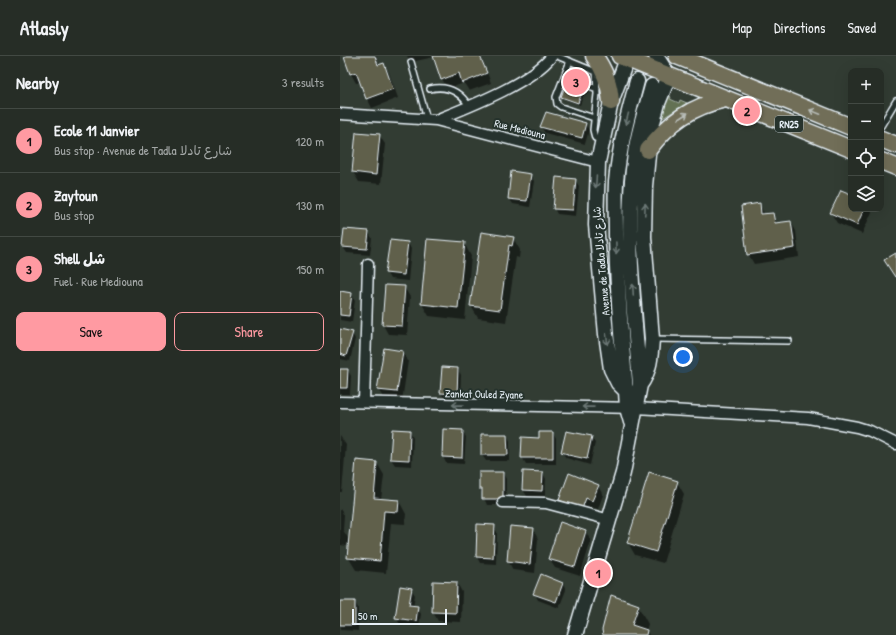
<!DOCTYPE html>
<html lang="en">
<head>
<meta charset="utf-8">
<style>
	body { margin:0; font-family:"Patrick Hand","Playpen Sans Arabic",sans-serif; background:#323932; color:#f1f3f6 }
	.controls { position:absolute; right:12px; top:12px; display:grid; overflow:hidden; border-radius:8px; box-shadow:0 4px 16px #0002 }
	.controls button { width:36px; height:36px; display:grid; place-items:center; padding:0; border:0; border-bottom:1px solid #424943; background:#262d26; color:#f1f3f6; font:20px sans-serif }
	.scale { position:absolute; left:12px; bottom:10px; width:95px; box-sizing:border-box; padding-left:4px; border:2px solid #e8f1f8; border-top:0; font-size:11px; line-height:14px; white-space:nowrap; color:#e8f1f8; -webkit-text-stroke:3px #26332d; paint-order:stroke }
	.you { position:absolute; left:343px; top:301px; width:14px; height:14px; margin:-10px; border:3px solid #fff; border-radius:50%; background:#1a73e8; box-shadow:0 0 0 6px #1a73e833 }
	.badge { display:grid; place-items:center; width:26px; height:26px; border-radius:50%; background:#ff9aa2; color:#111; font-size:13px; font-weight:700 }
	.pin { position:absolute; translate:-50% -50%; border:2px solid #fff; box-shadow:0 1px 4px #0006 }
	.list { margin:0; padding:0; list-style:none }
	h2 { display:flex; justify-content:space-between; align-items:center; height:52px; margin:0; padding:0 16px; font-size:17px }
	h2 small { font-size:13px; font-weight:400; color:#a4a8a7 }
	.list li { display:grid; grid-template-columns:26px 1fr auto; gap:12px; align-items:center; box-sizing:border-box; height:64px; padding:0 16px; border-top:1px solid #424943 }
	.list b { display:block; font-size:15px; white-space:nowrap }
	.list p { margin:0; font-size:13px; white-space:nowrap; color:#a4a8a7 }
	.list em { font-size:13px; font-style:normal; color:#a4a8a7 }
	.actions { display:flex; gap:8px; padding:12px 16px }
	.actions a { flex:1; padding:9px 0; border:1px solid #ff9aa2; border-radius:8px; text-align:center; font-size:14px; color:#ff9aa2 }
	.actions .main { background:#ff9aa2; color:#111 }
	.icon { flex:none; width:22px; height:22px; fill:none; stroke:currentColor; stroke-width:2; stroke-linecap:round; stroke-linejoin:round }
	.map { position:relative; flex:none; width:556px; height:579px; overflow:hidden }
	header { display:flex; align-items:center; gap:24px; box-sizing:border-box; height:56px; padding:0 20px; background:#262d26; border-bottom:1px solid #424943 }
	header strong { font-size:19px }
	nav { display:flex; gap:22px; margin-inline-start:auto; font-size:14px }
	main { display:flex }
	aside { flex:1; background:#262d26 }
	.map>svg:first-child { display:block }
	.green { fill:#637153; stroke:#a6b1a6 }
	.shadow { fill:#0007 }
	.building { fill:#60604b; stroke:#e8f1f8 }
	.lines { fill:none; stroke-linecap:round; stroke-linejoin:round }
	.lane-casing { stroke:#e8f1f8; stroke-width:8 }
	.street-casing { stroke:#e8f1f8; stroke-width:13 }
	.secondary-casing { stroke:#e8f1f8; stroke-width:17 }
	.primary-casing { stroke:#e8f1f8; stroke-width:19 }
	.lane { stroke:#26332d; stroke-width:5 }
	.street { stroke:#26332d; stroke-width:10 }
	.secondary { stroke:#26332d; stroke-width:14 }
	.primary { stroke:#716e59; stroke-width:16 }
	.oneway { stroke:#b8bdb8 }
	.oneway2 { stroke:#6a7674 }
	.labels { text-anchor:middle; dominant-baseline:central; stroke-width:4; stroke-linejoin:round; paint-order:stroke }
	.shield { fill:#26332d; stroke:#aeb8bb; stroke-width:1 }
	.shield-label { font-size:10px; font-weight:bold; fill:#e8f1f8 }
	.street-label { font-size:11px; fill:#e8f1f8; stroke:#26332d }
</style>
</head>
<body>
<header>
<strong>Atlasly</strong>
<nav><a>Map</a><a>Directions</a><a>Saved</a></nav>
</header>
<main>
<aside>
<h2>Nearby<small>3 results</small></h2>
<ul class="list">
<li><span class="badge">1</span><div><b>Ecole 11 Janvier</b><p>Bus stop · Avenue de Tadla شارع تادلا</p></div><em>120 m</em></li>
<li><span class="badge">2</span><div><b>Zaytoun</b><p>Bus stop</p></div><em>130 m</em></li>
<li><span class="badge">3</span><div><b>Shell شل</b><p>Fuel · Rue Mediouna</p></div><em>150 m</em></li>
</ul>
<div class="actions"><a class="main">Save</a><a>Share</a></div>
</aside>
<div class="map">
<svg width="556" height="579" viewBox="0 0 556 579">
	<rect width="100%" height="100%" fill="#323c33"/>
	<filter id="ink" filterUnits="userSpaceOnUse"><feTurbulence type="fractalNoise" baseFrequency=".025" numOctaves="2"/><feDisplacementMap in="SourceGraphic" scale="8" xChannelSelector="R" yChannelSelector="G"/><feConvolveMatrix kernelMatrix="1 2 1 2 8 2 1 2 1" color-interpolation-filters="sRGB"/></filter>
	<g filter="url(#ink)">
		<path class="green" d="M328,39L331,41L330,43L339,47L340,44L347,47L318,65Z"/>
		<path class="shadow" d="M8,0H36L39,9L44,8L49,17L58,42L32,52L27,42L21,26L16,27L11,18L5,1Z
			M67,0H141L151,27L129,35L124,27L108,33L102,23L94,1L71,6Z
			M235,6L253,14L240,49L224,43L222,41Z
			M245,67L249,74L245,88L205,77L201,71Z
			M17,77L39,79L45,88L41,128L19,126L13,116Z
			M190,119L194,125L190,151L173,148L169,142Z
			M235,124L239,130L236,160L217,158L214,152Z
			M511,139V153H531L532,156L522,178L497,167L491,157Z
			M419,148L425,159L432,158L438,168L451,166L456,175L459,201L414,208L408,198Z
			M28,176L32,182L30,199L7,197L3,191Z
			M173,182L180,194L179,202L176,201L166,266L138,262L131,250Z
			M68,187L71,193L68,225L50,223L46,216Z
			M124,187L131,200L125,264L89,260L82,248Z
			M64,231L70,241L67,279L48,278L43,269Z
			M0,236L11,238L15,244L12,266L0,264Z
			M0,274L12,277L15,283L10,305L0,303Z
			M63,296L68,305L62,345L44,343L38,333Z
			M103,312L118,313L121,319L120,344L105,343L101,337Z
			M0,314H8L11,320L10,338H0Z
			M70,375L73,381L72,410L55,409L51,403Z
			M122,375L126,381L124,408L106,407L103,401Z
			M213,377L216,383V408H186L182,401L200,383Z
			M167,379L170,385V405H146L142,399Z
			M0,380L6,389L2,436H0Z
			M251,381L255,387L250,409L226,402L222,396Z
			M37,407L44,419L41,444L59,445L66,458L65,468L51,467L46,517L16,514L8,501Z
			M163,417L166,423V449H147L140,433Z
			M203,417L206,423L205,440H187L183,434Z
			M337,426L344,438L323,507L295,499L288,487Z
			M258,430L263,439L258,453L251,451L247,462L225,453L220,444Z
			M0,453L4,459L3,474L8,482L7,490L0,489Z
			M154,470L157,476L156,508L140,507L137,501Z
			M171,471L193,473L198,483L195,517L173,514L168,505Z
			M246,476L251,485L240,520L215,512L209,503Z
			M117,527L122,536L121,566L98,565L93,556Z
			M223,527L226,534L219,552L198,544L195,538Z
			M71,533L75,539L73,551H77L81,558L79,570L60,568L56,562Z
			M0,546H15L18,552V575L1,574Z
			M298,550L308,568L306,575L309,579H264Z"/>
		<path class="building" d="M6,0H35L38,9L44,7L53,33L26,43L16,16L10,18L4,1Z
			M93,0H140L147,17L122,27L119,17L101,24Z
			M235,4L252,11L238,47L221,41Z
			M206,56L246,67L242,82L200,71Z
			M16,76L40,78L36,119L12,116Z
			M171,115L191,118L187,145L168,143Z
			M216,121L236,123L233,154L213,153Z
			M501,134L511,138V153H524L517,169L490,157Z
			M420,147L421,158L433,157L435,167L451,165L455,192L407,199L401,150Z
			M4,173L29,175L27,193L2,191Z
			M141,176L174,181L172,190L169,189L160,254L130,250Z
			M87,183L125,186L118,252L81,248Z
			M50,184L68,186L64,219L45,217Z
			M556,197V221H555L544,204Z
			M45,229L65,230L62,270L42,269Z
			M0,235L12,237L9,260L0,259Z
			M0,273L13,276L6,300L0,298Z
			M44,292L63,295L57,336L37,334Z
			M102,311L118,312L117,338L100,337Z
			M0,313H8L7,332H0Z
			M52,373L70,374L69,404L50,403Z
			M103,373L123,374L122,402L102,401Z
			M226,375L252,380L247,403L228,399V398L221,396Z
			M199,376H213V402H181L182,381L199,382Z
			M141,378H167L168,399H141Z
			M16,404L37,406L34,442L59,444L58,456L44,455L40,505L7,502Z
			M183,415L203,416L202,435L182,434Z
			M139,416H163V443H142V433H139Z
			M309,416L338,425L316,496L287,487Z
			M229,417L259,429L252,445L246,442L242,453L219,444Z
			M220,466L246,475L235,511L208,503Z
			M137,468L155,469L153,502L136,501Z
			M170,470L194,472L190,508L167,505Z
			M201,518L223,527L216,546L193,538Z
			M93,525L117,526L116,557L92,556Z
			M60,530L72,532L69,549L78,550L76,565L55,562Z
			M271,539L299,549L292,569L307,574L306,579H263L262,574Z
			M0,545H15V569H0Z"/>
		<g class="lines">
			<g class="lane-casing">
				<path id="lane" d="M217,0L256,16
					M230,5L216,41L217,48L221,51L254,62
					M71,6L87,63
					M256,14L257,38L253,74L255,82L262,85
					M225,20L257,33
					M90,33C107,29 120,36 129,50
					M541,70L556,45
					M313,283L449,285"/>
			</g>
			<g class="street-casing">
				<path id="street" d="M0,58L96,64L258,106
					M96,64C128,51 191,27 212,0
					M0,346L296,352L468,362L517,371L530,375L556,388
					M24,346L28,208
					M163,446L206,447L270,464"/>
			</g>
			<g class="secondary-casing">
				<path id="secondary" d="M287,3L271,46L258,106L256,169L266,278L271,313L278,327L286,335L287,352L291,366
					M300,328C294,255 284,171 295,98C298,75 306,53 312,30
					M286,335C281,282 277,230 276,178C276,161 275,143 276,126C279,92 288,59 297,25
					M235,579L283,417L300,329C310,316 311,299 312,283L304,181L305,130L310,78L318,47L329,20L316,0"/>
			</g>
			<g class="primary-casing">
				<path id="primary" d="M254,0C265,14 270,29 271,46
					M280,0L511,93
					M337,0L511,71
					M541,83L556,89
					M308,94C329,66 352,50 386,43
					M541,105L556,111"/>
			</g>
			<use href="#lane" class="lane"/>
			<use href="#street" class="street"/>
			<use href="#secondary" class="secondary"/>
			<use href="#primary" class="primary"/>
		</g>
		<defs><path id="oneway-shaft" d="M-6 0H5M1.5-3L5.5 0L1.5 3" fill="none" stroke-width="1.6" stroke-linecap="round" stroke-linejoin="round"/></defs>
		<g class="oneway">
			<use href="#oneway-shaft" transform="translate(475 56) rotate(-158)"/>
			<use href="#oneway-shaft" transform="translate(343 60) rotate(-33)"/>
		</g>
		<g class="oneway2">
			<use href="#oneway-shaft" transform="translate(287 63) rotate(104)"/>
			<use href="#oneway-shaft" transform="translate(256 126) rotate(94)"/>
			<use href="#oneway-shaft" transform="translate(305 153) rotate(-88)"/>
			<use href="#oneway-shaft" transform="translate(276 192) rotate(89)"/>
			<use href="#oneway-shaft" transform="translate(293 234) rotate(-93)"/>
			<use href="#oneway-shaft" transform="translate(267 283) rotate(82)"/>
			<use href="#oneway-shaft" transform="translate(118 349) rotate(-179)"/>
			<use href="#oneway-shaft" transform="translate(248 351) rotate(-179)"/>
		</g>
	</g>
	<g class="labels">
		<rect class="shield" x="435" y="60" width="28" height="16" rx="3"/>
		<g class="shield-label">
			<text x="449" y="68">RN25</text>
		</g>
		<g class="street-label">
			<text transform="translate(180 73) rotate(14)">Rue Mediouna</text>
			<text transform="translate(261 205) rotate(-95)">Avenue de Tadla شارع تادلا</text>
			<text transform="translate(144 338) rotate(1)">Zankat Ouled Zyane</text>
		</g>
	</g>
</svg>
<div class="controls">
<button>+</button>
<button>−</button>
<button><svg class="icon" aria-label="locate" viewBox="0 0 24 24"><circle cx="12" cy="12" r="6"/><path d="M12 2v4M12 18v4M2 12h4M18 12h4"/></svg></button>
<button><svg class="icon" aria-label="layers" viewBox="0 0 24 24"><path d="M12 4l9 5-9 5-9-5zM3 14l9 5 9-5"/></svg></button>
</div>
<div class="scale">50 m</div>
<div class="you"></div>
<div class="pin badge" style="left:258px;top:517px">1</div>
<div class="pin badge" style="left:407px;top:55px">2</div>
<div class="pin badge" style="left:236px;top:26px">3</div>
</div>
</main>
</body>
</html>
